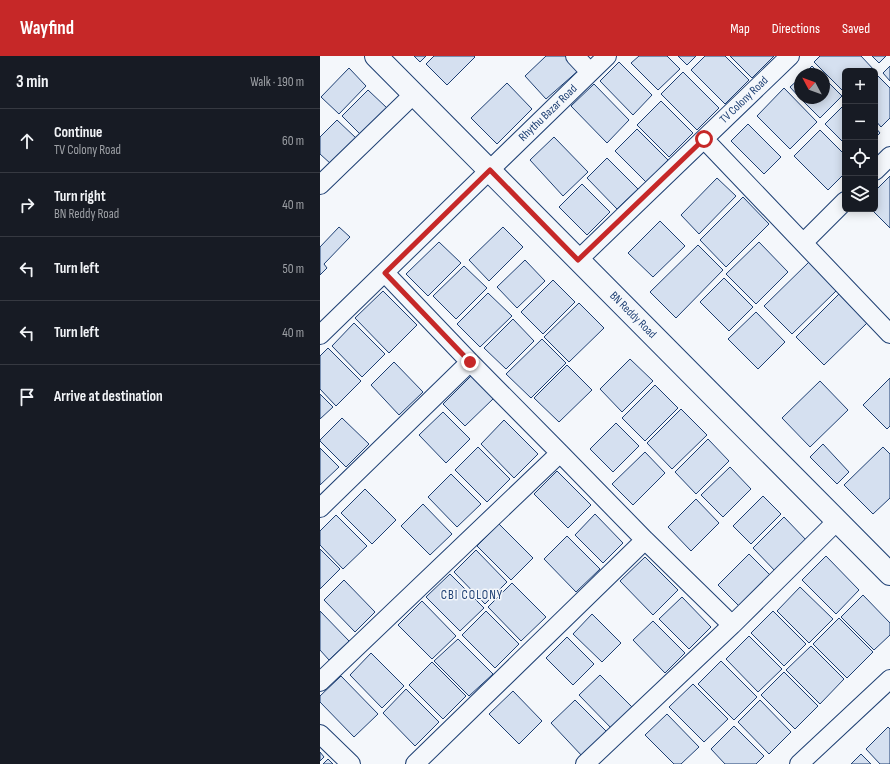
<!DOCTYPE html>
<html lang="en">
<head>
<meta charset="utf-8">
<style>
	body { margin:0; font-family:"Sofia Sans Condensed",sans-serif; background:#242831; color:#f1f3f6 }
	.controls { position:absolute; right:12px; top:12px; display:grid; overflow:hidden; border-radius:6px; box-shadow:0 2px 10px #0003 }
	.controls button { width:36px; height:36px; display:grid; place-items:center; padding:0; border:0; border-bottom:1px solid #363941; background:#171b24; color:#f1f3f6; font:20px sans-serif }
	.compass { position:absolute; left:474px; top:12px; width:36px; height:36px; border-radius:50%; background:#171b24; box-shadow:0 2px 10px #0003; rotate:311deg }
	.stop { position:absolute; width:12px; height:12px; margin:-9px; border:3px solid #c62828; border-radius:50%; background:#fff }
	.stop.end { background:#c62828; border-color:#fff; box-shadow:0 1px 4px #0008 }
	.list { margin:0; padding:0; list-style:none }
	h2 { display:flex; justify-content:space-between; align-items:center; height:52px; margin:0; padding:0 16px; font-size:17px }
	h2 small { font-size:13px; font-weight:400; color:#9ea1a6 }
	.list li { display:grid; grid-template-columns:26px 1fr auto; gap:12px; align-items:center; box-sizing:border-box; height:64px; padding:0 16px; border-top:1px solid #363941 }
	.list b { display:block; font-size:15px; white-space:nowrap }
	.list p { margin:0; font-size:13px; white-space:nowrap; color:#9ea1a6 }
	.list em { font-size:13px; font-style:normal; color:#9ea1a6 }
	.icon { flex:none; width:22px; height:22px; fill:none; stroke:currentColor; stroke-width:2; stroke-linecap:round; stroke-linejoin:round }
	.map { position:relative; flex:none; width:570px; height:708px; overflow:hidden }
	header { display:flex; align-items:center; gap:24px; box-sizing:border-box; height:56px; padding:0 20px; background:#c62828; color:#fff }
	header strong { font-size:19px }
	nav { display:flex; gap:22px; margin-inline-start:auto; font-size:14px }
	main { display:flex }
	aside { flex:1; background:#171b24 }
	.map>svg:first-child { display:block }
	.building { fill:#d5e0f0; stroke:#1d3f73 }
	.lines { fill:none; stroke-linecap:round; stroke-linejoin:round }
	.minor-casing { stroke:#1d3f73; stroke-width:20 }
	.tertiary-casing { stroke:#1d3f73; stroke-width:24 }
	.minor { stroke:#f4f7fb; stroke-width:18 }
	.tertiary { stroke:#f4f7fb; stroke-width:22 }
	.route { stroke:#c62828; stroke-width:5 }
	.labels { text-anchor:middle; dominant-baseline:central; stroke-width:3; stroke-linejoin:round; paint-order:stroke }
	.street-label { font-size:12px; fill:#1d3f73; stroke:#f4f7fb }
	.neighbourhood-label { font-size:13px; letter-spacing:1px; fill:#1d3f73; stroke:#f4f7fb }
</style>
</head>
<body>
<header>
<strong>Wayfind</strong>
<nav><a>Map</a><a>Directions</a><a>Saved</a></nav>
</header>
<main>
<aside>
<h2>3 min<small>Walk · 190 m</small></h2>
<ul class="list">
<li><svg class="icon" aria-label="ahead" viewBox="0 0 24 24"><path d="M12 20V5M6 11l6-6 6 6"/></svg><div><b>Continue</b><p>TV Colony Road</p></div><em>60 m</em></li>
<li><svg class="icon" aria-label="right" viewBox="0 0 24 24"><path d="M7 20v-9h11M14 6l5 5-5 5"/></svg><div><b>Turn right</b><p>BN Reddy Road</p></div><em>40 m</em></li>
<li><svg class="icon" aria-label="left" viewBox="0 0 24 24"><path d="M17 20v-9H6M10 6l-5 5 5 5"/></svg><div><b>Turn left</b></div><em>50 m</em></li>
<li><svg class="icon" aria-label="left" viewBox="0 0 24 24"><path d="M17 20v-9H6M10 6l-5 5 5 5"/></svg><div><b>Turn left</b></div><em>40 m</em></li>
<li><svg class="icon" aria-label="arrive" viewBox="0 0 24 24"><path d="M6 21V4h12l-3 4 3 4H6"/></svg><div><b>Arrive at destination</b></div></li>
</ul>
</aside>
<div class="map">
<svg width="570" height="708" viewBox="0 0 570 708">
	<rect width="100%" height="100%" fill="#f4f7fb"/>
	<path class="building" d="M94,0H106L100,6Z
		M114,0H154L155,1L127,29L106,8Z
		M226,0H245L259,14L226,43L205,20Z
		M319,0H347L360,13L338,34L311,7Z
		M358,0H376L367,9Z
		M385,0H405L429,24L405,48L371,14Z
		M410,0H454L432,22Z
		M500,0H541L555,15H525V37L494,6Z
		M552,0H566L559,7Z
		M299,6L332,39L313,59L280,25Z
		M492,10L500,18H484Z
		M570,10V25L563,17Z
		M29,12L46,30L19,58L1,41Z
		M363,16L399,52L377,74L341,38Z
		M557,19L570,32V62L561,71L555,64V22Z
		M480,22V42L470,31Z
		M504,22L522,40L500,62L480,42H504Z
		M187,27L212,53L177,88L151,62Z
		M274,28L309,64L287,87L251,50Z
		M464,32L497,66L470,93L437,60Z
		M48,34L67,52L41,79L22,60Z
		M341,45L373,77L349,101L317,69Z
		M525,48V88L505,68Z
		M17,64L36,82L11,108L0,98V81Z
		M428,68L461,101L444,118L411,85Z
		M555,71L560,77L555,82Z
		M317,73L348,104L326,126L295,95Z
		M500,74L525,99V117L508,134L474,100Z
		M234,81L268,116L243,140L210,104Z
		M287,102L318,133L297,153L267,122Z
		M570,120V172L551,153H555V135Z
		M397,122L416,140L379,178L361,159Z
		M262,128L290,156L267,179L239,151Z
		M423,141L449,168L406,211L380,184Z
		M340,165L365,190L333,221L308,197Z
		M19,171L30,181L4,208L7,212L0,219V191Z
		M183,171L203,191L169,225L149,204Z
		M119,186L141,207L108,240L86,218Z
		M439,186L468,216L436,248L406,218Z
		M378,189L403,214L356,262L330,236Z
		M205,204L225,225L197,252L177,231Z
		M489,206L517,234L472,278L444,250Z
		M144,210L167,232L136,263L113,240Z
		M404,222L433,251L409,275L380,246Z
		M233,224L255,246L223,278L201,256Z
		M63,235L97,269L69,297L35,262Z
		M168,237L192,260L160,291L137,268Z
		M519,238L547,267L504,309L476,281Z
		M259,247L284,272L249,306L224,281Z
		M436,256L465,286L438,313L408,283Z
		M193,263L214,285L186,313L164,292Z
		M34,267L65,298L42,321L12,290Z
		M222,283L246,307L211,342L186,318Z
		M8,292L41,325L16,350L0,333V300Z
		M310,303L333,325L302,356L280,333Z
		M74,306L103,336L79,359L51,329Z
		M247,309L272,334L239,366L214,342Z
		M151,320L174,342L145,370L123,348Z
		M570,322V370L567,373L543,349Z
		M500,325L528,354L490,391L462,362Z
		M335,329L358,352L325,385L302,362Z
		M0,338L13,351L0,363Z
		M361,353L387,379L352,413L327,387Z
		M123,356L150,383L126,407L99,379Z
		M22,362L49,388L26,411L0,385V384Z
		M184,364L218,398L194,422L161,388Z
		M296,367L319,390L293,416L270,393Z
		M388,383L409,405L376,438L355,416Z
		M503,388L529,416L517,428L490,401Z
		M158,391L190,423L167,446L135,414Z
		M563,391L570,398V442L553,458L524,429Z
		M0,392L19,411L0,429Z
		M325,396L345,417L313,449L292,428Z
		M410,411L431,433L403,461L381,439Z
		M237,415L271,449L248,472L214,438Z
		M131,418L161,448L137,471L108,441Z
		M45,433L76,464L52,488L21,457Z
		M443,440L461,458L431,488L413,470Z
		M376,443L399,467L371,495L348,471Z
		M103,448L132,478L110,499L81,470Z
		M275,458L303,487L283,507L255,479Z
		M16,459L47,490L23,513L0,489V475Z
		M464,461L488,486L457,517L433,492Z
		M179,468L213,502L191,524L157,490Z
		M247,480L280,513L256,536L224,503Z
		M0,493L20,513L0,533Z
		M156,494L187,526L165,548L134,516Z
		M429,498L451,520L420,551L398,529Z
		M506,500L539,534L516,558L482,524Z
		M325,501L358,534L333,559L300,525Z
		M130,518L164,552L140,575L106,541Z
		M24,524L55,556L35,576L4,544Z
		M192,527L226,561L201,585L168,551Z
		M480,531L513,563L489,587L457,555Z
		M543,539L570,567V579L554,594L521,561Z
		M362,541L391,571L369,593L339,563Z
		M102,545L136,580L112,603L78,569Z
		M0,555L29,585L9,604L0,594Z
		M166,555L199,588L175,612L142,579Z
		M453,555L486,588L464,610L431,577Z
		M272,558L301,587L282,606L253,578Z
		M519,562L553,596L527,622L493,588Z
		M333,565L365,597L345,617L313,584Z
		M429,580L462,613L438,636L406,603Z
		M247,581L274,608L253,629L226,602Z
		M138,583L173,618L149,640L114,605Z
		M491,590L524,623L500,648L466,614Z
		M51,597L84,630L62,652L30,619Z
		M401,605L437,641L414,664L378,628Z
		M112,606L146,640L123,663L89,629Z
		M464,616L498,650L475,673L441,639Z
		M280,619L314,653L293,674L259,639Z
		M21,620L58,658L34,681L0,646V640Z
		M373,628L408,663L384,686L349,651Z
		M86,633L119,666L95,690L63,657Z
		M193,635L222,665L199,688L169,658Z
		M255,644L288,677L263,701L231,667Z
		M440,644L471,676L449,698L418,666Z
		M347,658L379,691L361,708H354L325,679Z
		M414,670L444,700L436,708H405L391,693Z
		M568,671L570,673V708H560L546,693Z
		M0,696L4,701L0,705Z
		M541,698L551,708H531Z
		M8,703L13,708H3Z"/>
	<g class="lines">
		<g class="minor-casing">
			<path id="minor" d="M255,0L270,16
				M384,83L570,278
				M555,115L570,100
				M0,129L94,38
				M483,187L525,145
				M258,204L470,0
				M65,217L150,306L240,397L325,484L412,569
				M0,279L287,0
				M0,452L150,306
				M0,626L240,397
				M0,678L31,708
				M95,708L325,484
				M265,708L412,569L517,465
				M479,708L570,623"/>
		</g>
		<g class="tertiary-casing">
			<path id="tertiary" d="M56,0L570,518"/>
		</g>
		<use href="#minor" class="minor"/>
		<use href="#tertiary" class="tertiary"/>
	</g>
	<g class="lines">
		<path class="route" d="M150,306L65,217L170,114L258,204L384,83"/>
	</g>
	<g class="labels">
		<g class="street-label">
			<text transform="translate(424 44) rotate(-44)">TV Colony Road</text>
			<text transform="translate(228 57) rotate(-44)">Rhythu Bazar Road</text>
			<text transform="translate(313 259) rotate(45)">BN Reddy Road</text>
		</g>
		<g class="neighbourhood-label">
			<text x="152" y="539">CBI COLONY</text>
		</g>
	</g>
</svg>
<div class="controls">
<button>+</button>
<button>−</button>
<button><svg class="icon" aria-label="locate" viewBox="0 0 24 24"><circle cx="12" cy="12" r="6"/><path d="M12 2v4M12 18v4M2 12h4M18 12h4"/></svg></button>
<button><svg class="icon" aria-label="layers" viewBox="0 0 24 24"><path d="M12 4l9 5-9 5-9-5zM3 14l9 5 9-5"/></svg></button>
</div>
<svg class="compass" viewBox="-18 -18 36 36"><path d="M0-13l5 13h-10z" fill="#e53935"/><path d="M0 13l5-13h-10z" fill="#9ea1a6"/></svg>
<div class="stop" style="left:384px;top:83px"></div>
<div class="stop end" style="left:150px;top:306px"></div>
</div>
</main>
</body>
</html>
